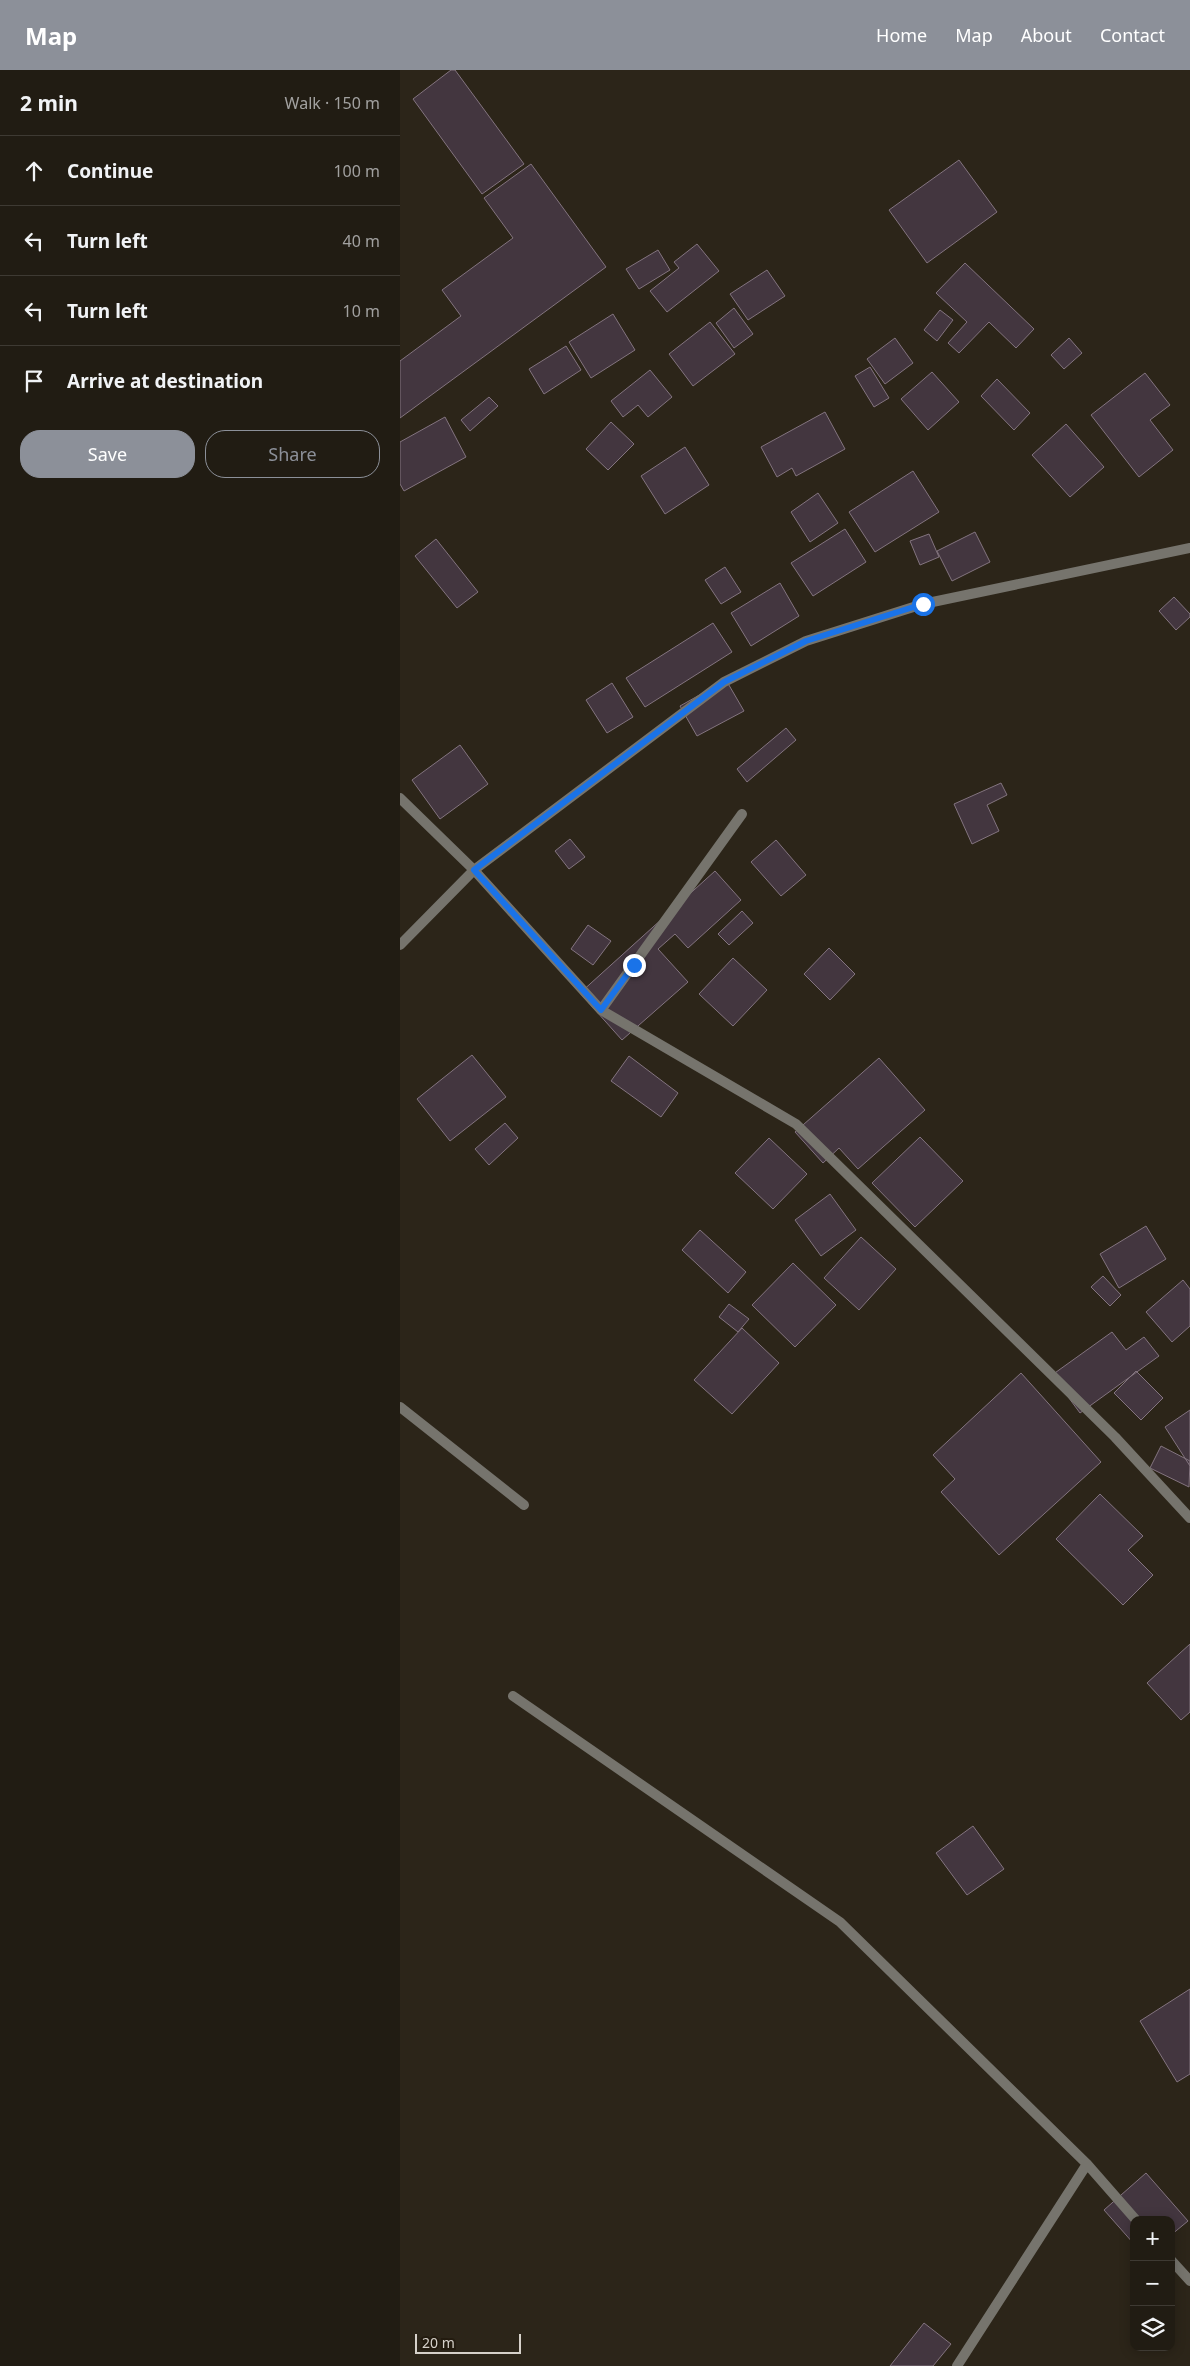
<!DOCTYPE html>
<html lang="en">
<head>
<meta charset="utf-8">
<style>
	body { margin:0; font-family:"Noto Sans",sans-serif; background:#29251c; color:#f1f3f6 }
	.controls { position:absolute; right:15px; bottom:15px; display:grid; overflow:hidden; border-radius:10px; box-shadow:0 2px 12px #0003 }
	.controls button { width:45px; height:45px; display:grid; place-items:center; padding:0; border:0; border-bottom:1px solid #3e3a33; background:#211c13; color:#f1f3f6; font:25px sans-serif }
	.scale { position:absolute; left:15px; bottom:12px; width:106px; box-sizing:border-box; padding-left:5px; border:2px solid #d6d1ca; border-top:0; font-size:14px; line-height:18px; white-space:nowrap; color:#d6d1ca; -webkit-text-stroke:4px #231b0f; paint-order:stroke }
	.stop { position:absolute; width:15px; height:15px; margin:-11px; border:4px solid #1a73e8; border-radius:50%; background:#fff }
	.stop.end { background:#1a73e8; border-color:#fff; box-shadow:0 1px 5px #0008 }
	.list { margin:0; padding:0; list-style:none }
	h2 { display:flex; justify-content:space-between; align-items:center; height:65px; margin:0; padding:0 20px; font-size:21px }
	h2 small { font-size:16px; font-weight:400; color:#a2a1a0 }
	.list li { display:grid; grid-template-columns:32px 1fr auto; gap:15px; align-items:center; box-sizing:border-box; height:70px; padding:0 20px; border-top:1px solid #3e3a33 }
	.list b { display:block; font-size:19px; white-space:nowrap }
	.list em { font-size:16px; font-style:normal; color:#a2a1a0 }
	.actions { display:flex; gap:10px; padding:15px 20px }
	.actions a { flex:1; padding:11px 0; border:1px solid #8c9099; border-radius:20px; text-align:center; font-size:18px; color:#8c9099 }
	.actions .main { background:#8c9099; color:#fff }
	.icon { flex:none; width:28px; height:28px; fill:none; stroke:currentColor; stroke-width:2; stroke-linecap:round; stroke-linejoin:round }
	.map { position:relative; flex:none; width:790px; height:2296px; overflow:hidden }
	header { display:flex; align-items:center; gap:30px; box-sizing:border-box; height:70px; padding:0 25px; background:#8c9099; color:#fff }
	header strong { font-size:24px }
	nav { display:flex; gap:28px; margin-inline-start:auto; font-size:18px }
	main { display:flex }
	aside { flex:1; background:#211c13 }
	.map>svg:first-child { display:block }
	.building { fill:#43363f; stroke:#83747f }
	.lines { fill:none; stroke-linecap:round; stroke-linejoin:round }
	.street { stroke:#76746d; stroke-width:10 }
	.route { stroke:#1a73e8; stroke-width:6 }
</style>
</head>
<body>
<header>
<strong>Map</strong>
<nav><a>Home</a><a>Map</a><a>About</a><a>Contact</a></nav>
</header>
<main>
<aside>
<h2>2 min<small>Walk · 150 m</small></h2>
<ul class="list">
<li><svg class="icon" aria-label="ahead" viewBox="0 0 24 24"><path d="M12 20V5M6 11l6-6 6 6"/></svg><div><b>Continue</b></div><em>100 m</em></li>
<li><svg class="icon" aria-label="left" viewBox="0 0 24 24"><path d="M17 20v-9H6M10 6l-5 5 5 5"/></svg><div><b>Turn left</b></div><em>40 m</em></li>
<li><svg class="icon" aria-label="left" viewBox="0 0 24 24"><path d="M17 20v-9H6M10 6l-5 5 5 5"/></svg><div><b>Turn left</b></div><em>10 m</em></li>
<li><svg class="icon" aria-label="arrive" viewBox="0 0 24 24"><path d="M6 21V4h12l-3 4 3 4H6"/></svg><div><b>Arrive at destination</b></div></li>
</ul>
<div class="actions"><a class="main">Save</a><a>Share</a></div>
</aside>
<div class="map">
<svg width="790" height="2296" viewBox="0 0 790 2296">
	<rect width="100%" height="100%" fill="#2c2519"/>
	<path class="building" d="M51,0H55L124,94L82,124L13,29Z
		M559,90L597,142L527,193L489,140Z
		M131,94L206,197L0,348V291L61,246L42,220L113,168L84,128Z
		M297,174L319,201L267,242L250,221L279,198L274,192Z
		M258,180L270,200L239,219L226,199Z
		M565,193L634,259L616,278L589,252L559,283L548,273L567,252L536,223Z
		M367,200L385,226L348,250L330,224Z
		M334,238L353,264L334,278L316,253Z
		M540,240L553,250L537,271L524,260Z
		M213,244L235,280L191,308L169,272Z
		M310,252L335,284L293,316L269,284Z
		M495,268L513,293L485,314L467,289Z
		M669,268L682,283L664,299L651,285Z
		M166,276L181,300L144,324L129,299Z
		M470,297L489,328L474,337L455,306Z
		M250,300L272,327L248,347L238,335L223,347L211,331Z
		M532,302L559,332L528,360L501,329Z
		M745,303L770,335L750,350L773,380L739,407L691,345Z
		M597,309L630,343L614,360L581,326Z
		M89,327L98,336L70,361L61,350Z
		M425,342L445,379L396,406L392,398L377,407L361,377Z
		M45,347L66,387L4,421L0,414V372Z
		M211,352L234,374L208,400L186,379Z
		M666,354L704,397L670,427L632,385Z
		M285,377L309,415L265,444L241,406Z
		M513,401L539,442L475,482L449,442Z
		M418,423L438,453L410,472L391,442Z
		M445,459L466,492L413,526L391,493Z
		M575,462L590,492L552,511L537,481Z
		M529,464L539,487L520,495L510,471Z
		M36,469L78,522L57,538L15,486Z
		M325,497L341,522L321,534L305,510Z
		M380,513L399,546L351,576L331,543Z
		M774,527L790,544V547L776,560L759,541Z
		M313,553L332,582L245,637L226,608Z
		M326,610L344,641L297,666L280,636Z
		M212,613L233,647L207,663L186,630Z
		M386,658L396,670L347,712L337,699Z
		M60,675L88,714L40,749L12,710Z
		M601,713L607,725L587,735L599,761L572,774L554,734Z
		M170,769L185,787L169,799L155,781Z
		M376,770L406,805L381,826L351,792Z
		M315,801L341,830L288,878L275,864L258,879L288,912L222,970L180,923Z
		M342,841L353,853L329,875L318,864Z
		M188,855L211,871L193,895L171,879Z
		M429,878L455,904L430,930L404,904Z
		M333,888L367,920L333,956L299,924Z
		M72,985L106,1027L50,1071L17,1029Z
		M229,986L278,1023L261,1047L211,1011Z
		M479,988L525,1040L458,1099L439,1078L423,1093L395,1062Z
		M105,1053L118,1068L89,1095L75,1079Z
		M520,1067L563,1111L515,1157L472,1113Z
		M369,1068L407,1104L373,1139L335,1103Z
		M430,1124L456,1160L421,1186L395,1150Z
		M746,1156L766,1189L719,1218L700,1184Z
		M300,1160L346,1202L328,1223L282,1180Z
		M461,1167L496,1199L459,1240L424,1208Z
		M393,1193L436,1235L395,1277L352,1235Z
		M703,1206L721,1225L710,1236L691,1217Z
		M783,1210L790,1219V1256L772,1272L746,1242Z
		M329,1234L349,1249L338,1262L319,1247Z
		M342,1258L379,1293L332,1344L294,1310Z
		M712,1262L726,1280L744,1267L759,1286L680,1343L652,1305Z
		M736,1301L763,1328L741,1350L714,1323Z
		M621,1303L701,1392L599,1485L541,1422L555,1409L533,1385Z
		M790,1340V1396L765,1357Z
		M761,1376L790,1391L789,1417L750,1398Z
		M700,1424L743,1466L728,1480L753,1505L723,1535L656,1469Z
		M790,1574V1642L781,1650L747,1613Z
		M573,1756L604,1799L567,1825L536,1783Z
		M790,1919V2004L777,2012L740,1951Z
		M746,2103L788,2151L771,2165V2150H734V2174L704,2140Z
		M524,2253L551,2274L533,2296H490Z"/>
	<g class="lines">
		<path class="street" d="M0,728L74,800L201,940L396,1054L715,1367L790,1448
			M0,875L74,800L324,612L406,571L523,534L790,478
			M201,940L342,744
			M0,1337L124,1435
			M113,1626L440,1852L687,2094L736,2150
			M771,2190L790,2211
			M557,2296L687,2094"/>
	</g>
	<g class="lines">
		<path class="route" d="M234,895L201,940L74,800L324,612L406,571L523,534"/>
	</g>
</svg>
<div class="controls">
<button>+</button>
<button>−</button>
<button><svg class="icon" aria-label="layers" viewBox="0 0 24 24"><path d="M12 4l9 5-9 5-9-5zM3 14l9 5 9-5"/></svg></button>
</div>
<div class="scale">20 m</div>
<div class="stop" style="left:523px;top:534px"></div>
<div class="stop end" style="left:234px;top:895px"></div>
</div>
</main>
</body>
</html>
